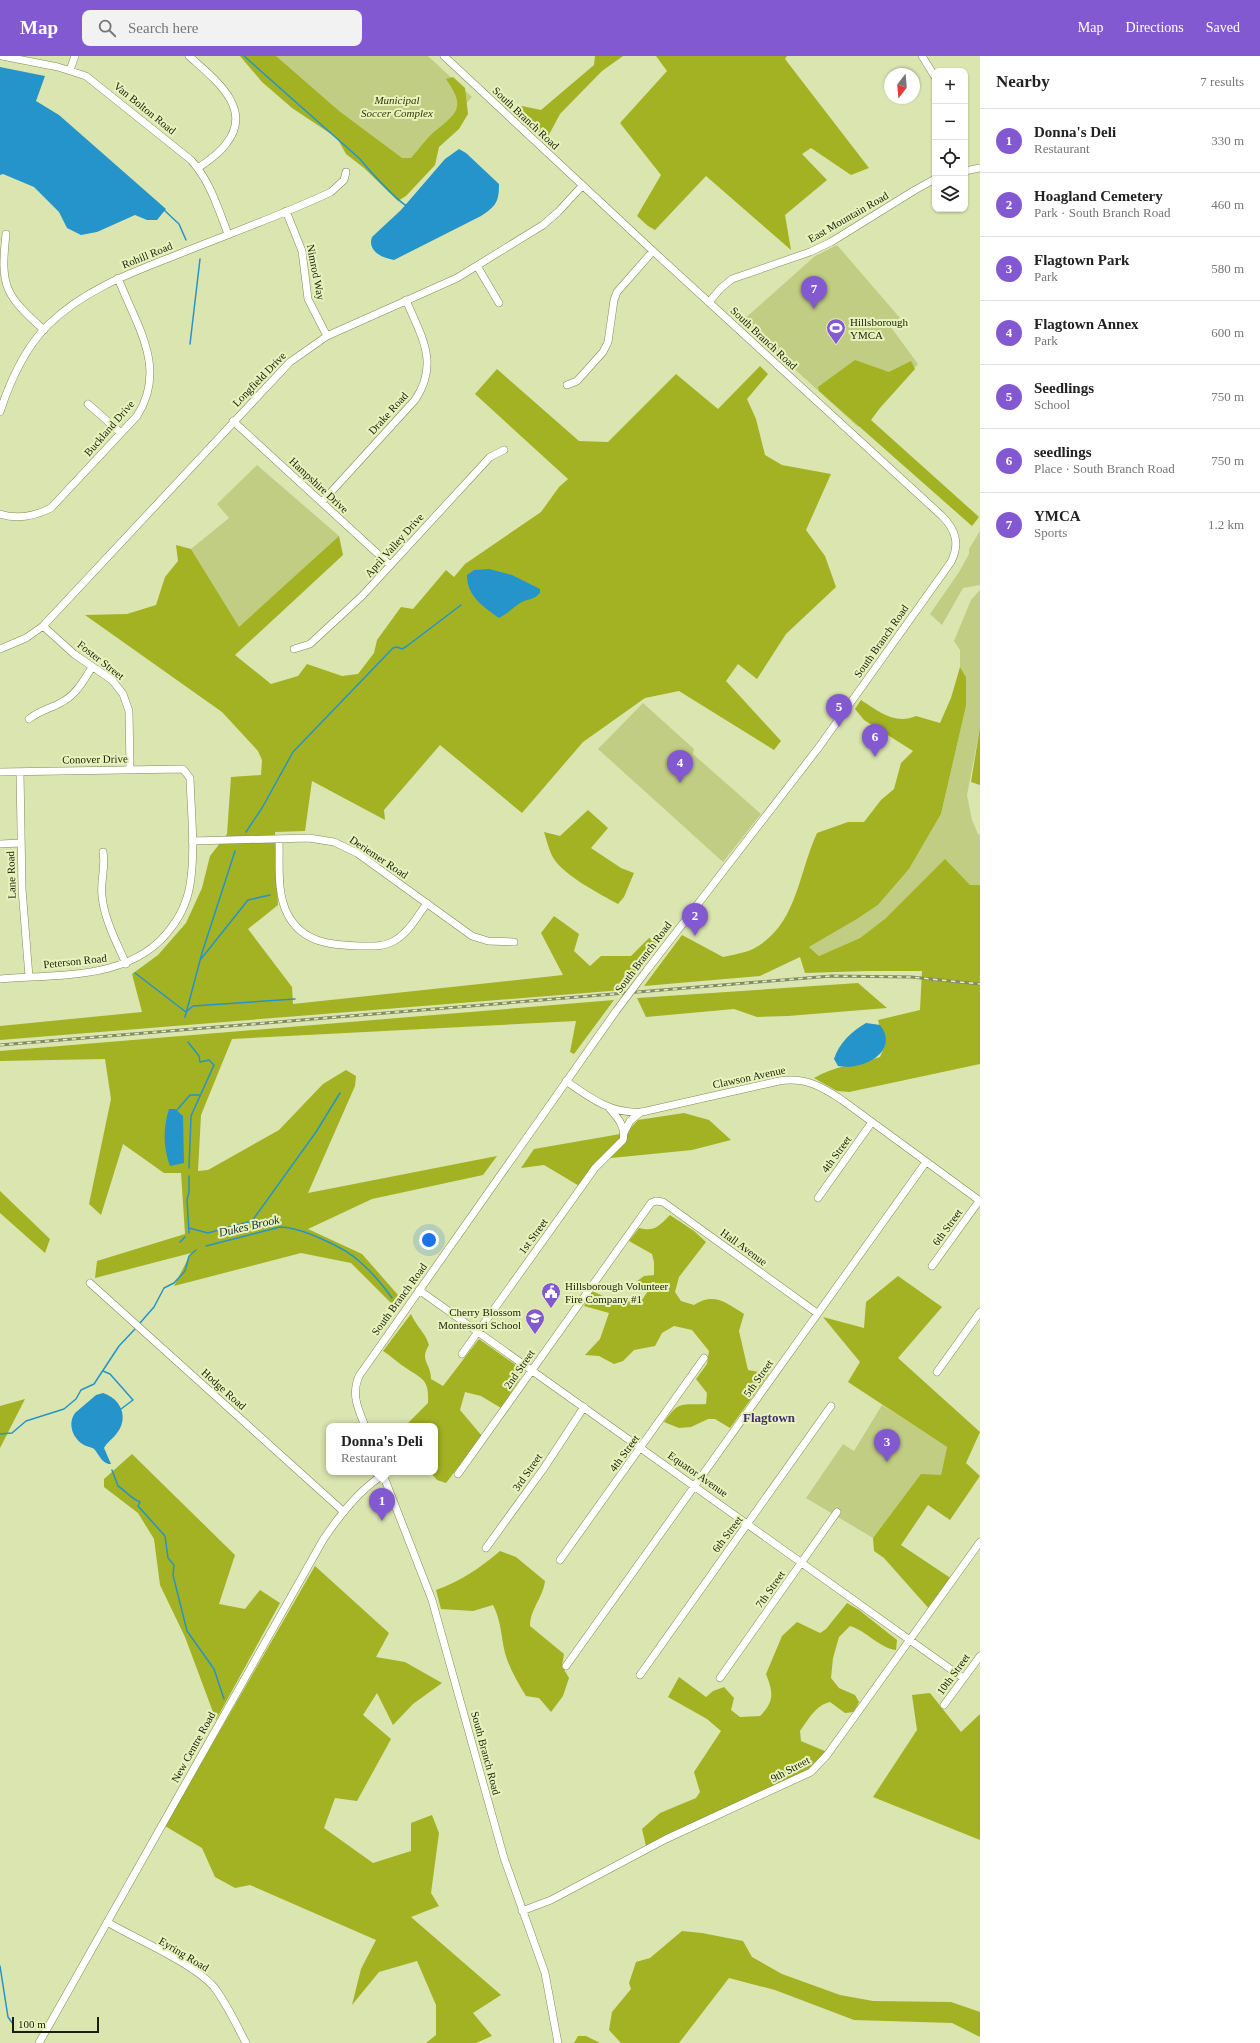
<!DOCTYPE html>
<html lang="en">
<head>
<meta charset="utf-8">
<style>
	body { margin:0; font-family:Georgia,serif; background:#f2f2f2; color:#222 }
	.controls { position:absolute; right:12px; top:12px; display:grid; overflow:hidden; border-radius:8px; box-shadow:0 1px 3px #0004 }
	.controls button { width:36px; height:36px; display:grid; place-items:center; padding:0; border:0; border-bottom:1px solid #e0e0e0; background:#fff; color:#222; font:20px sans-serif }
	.compass { position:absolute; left:884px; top:12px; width:36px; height:36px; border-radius:50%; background:#fff; box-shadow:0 1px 3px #0004; rotate:196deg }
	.scale { position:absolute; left:12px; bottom:10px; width:87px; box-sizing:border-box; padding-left:4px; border:2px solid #1c1f0b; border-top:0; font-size:11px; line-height:14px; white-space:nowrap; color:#1c1f0b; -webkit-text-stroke:3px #e8f2bc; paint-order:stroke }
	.you { position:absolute; left:429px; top:1184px; width:14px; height:14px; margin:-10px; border:3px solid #fff; border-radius:50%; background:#1a73e8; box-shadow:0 0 0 6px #1a73e833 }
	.badge { display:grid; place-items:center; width:26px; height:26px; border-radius:50%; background:#8359d2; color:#fff; font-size:13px; font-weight:700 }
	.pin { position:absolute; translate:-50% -33px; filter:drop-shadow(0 1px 2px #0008) }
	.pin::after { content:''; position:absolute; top:21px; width:14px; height:12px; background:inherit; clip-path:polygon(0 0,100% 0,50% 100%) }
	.popup { position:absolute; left:326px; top:1367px; width:112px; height:52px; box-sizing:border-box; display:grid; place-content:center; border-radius:8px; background:#fff; filter:drop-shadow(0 1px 3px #0005); font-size:13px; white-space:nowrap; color:#767676 }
	.popup b { font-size:15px; color:#222 }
	.popup::after { content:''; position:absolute; left:50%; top:100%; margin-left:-8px; border:8px solid transparent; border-top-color:#fff }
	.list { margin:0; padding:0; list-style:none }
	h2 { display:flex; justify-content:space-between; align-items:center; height:52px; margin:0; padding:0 16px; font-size:17px }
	h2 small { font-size:13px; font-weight:400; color:#767676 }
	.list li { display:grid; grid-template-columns:26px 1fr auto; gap:12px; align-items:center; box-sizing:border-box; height:64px; padding:0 16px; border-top:1px solid #e0e0e0 }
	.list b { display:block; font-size:15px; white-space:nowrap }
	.list p { margin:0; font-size:13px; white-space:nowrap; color:#767676 }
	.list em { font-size:13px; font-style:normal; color:#767676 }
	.icon { flex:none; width:22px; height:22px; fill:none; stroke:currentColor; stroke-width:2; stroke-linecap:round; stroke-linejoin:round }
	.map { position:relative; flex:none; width:980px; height:1987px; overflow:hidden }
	header { display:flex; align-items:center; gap:24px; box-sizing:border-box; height:56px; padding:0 20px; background:#8359d2; color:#fff }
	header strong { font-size:19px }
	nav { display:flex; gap:22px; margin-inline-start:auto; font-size:14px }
	.search { width:280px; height:36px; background:#f2f2f2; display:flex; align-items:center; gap:10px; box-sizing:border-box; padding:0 14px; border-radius:8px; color:#767676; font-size:15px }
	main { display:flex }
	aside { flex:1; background:#fff }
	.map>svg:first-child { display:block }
	.green { fill:#c1cd83 }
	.forest { fill:#a2b223 }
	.water { fill:#2494cb }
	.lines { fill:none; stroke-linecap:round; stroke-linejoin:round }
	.stream { stroke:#2494cb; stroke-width:1.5 }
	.minor-casing { stroke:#828a58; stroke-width:8 }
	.minor { stroke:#fff; stroke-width:7 }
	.rail-casing { stroke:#838a64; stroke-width:3 }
	.rail { stroke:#e8f2bc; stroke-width:1.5; stroke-dasharray:4.5; stroke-linecap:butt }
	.minor-bridge-casing { stroke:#828a58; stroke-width:8; stroke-linecap:butt }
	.minor-bridge { stroke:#fff; stroke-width:7 }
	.labels { text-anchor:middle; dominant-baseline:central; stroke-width:4; stroke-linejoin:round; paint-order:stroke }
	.park-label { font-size:11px; font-style:italic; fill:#333900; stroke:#e8f2bc }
	.street-label { font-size:11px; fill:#1c1f0b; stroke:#e8f2bc }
	.poi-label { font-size:11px; fill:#1c1f0b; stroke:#e8f2bc; text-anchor:start }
	.water-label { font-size:12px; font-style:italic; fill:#182e3b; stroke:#e8f2bc }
	.quarter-label { font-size:13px; font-weight:bold; fill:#422f6a; stroke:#e8f2bc }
</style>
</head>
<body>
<header>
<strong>Map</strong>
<div class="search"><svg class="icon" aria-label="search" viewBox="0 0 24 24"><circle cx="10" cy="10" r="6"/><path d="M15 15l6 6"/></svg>Search here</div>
<nav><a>Map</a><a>Directions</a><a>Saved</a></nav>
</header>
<main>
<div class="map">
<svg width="980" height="1987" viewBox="0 0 980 1987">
	<rect width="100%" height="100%" fill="#dbe5b0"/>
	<path class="green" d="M259,0H428L472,41L401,119Z
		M837,189L900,262L890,270L918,308L858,371L742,265L815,200Z
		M257,409L339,480L239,572L191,493L229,462L217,448Z
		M980,475V529L963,532L942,569L930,558L959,516L969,498V493Z
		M980,534V671L967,739L972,764L978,778L980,779V829H970L886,862L860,882L819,900L809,891L857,863L878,849L909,813L941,758L966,650V621L960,611V594L954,585L971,544Z
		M643,647L694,693L693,698L761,758L723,806L598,693Z
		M882,1349L947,1391L941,1419H921L873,1482L806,1442L843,1388L854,1395Z"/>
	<path class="forest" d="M240,0H276L339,55L402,102H411C419,93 426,83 434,76C458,56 466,52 446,23L453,21L465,32L468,58L459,73L439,91L435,109L406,140L398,145L364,112L346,98L337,82L292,52L262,26Z
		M595,0H623L602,15L560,58L545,86L513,56L522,50L541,54L594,9Z
		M656,0H787L785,3L869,112L851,119L811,92L802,98L827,124L785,159L791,194L706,120L655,174L648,170L637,160L661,119L620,67L667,15Z
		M855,304L889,316L911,305L915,313L880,352L871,364L979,461L972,470L819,335L818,331Z
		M760,310L768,318L747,343L756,363L765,399L782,409L831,418L806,474L825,500L836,531L786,578L757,623L738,608L726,625L781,685L774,694L679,635L645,642L583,686L522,757L440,689L384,754L385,764L312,725L305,775L275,776L278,849L248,873L292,931L293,948L563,919L541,877L554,860L579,878L574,895L590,910L601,900H631L649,882L658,887L622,934L0,984V970L142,956L132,918L158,899L186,867L202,832L210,800L227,778L231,721L261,719L262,704L258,695L222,656L85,559L127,558L156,549L165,521L178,505L176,489L191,493L239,571L339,480L343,499L235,599L271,628L298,620L307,608L342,620L358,618L374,597L377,584L401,551L413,553L446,514L454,521L465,508L541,456L559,431L568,423L475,338L497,313L579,385L608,386L676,318L718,353Z
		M960,611L966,621V650L941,758L909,813L878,849L857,863L809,891L819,900L860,882L886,862L945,803L970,829H980V1008L849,1036L837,1035L814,1022C834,1010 857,1008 880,1001L885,989L878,964L920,954L922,915H868L805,917L800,901L760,920L644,930L682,879L723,901C732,899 744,897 753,893C797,870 798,818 817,777L848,766H864L881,744L894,733L901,707L913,695L864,664L855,653L861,644C878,655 895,669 916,660L940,667L951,642Z
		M980,671V729L971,726Z
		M588,754L608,772L591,792L621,812L634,817L624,841L618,848C600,838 565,820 554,803C549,795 547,785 544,776L560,780Z
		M858,927L887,952L788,960L757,961L734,953L646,961L637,942Z
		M614,944L574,998L570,996L576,965L232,983L201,1059L198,1115L208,1114L279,1074L323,1028L346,1014L356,1020L355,1030L308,1137L497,1100L483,1119L372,1143L308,1173L362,1198L398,1239L392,1248L351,1207L301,1197L174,1230L191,1197L95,1222L97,1205L185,1178L181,1117H164L123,1088L101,1159L89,1148L111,1043L105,1003L0,1005V995Z
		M684,1057L709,1064L731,1084L692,1094L601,1103L581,1131L544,1109L521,1112L534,1093L626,1077L638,1064Z
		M0,1135L50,1183L45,1197L0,1157Z
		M670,1159L694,1175L706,1186L679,1221L675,1236L681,1245L694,1249C715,1236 726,1247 744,1258L739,1275L748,1314L769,1318L730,1372L715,1363H708L691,1371L679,1372L664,1366C679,1344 682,1349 706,1348L707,1337L696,1323L707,1308L709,1295L692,1274L674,1270L662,1277L655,1290L634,1294L623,1305L614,1308L599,1300L585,1299L600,1283L609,1257L584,1250L592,1235L614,1245L642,1244L650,1232L636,1226L644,1220L654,1219V1206L652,1198L629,1185L639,1172C655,1176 659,1170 670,1159Z
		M898,1220L942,1251L898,1302L980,1376L966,1407L980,1420L950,1464L928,1449L901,1489L952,1523L931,1555L884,1502L874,1495L873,1482L921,1418L941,1419L947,1391L848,1326L860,1306L823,1261L864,1272L866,1246Z
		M411,1258C416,1270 425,1276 429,1289C419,1305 431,1307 431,1323L443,1330L479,1283L520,1312V1323L501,1352L481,1340L465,1336L460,1354L482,1380L446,1427L437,1424L430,1416H435V1370H405L428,1347C429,1324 424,1324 406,1312C398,1307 391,1300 383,1295Z
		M25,1343L0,1392V1350Z
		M132,1398L235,1499L219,1548L245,1553L260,1534L280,1547L216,1664L185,1581L160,1529L154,1483L138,1457L104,1431V1423Z
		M500,1495L516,1501L545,1525C543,1542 530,1553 530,1570L564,1598L562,1610L569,1622L563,1640L551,1656L539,1642L526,1640C518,1627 509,1612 505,1597C501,1580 501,1564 493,1549L473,1555L441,1553L436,1534C461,1525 480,1512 500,1495Z
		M315,1510L389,1577L376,1601L405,1606L442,1627L413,1648L393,1669L377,1637L363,1659L391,1683L357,1745L335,1742L324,1772L373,1807L411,1795V1767L432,1759L439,1777L431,1837L439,1850L411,1861L501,1939L473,1957L492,1980L476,1987H426L436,1979V1949L417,1905L379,1916L352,1949L361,1913L376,1884L250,1829L235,1832L215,1821L202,1792L165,1770Z
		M847,1547L859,1554L897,1584L896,1594C879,1592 867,1575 850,1570L839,1581L833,1602L831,1622L839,1632L855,1639L859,1646L854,1656L845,1657L830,1646C816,1649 808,1664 800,1675L801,1685L827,1696L808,1715L646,1790L642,1773L660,1757L696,1742L700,1736L694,1716L721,1675L707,1663L668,1641L679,1621L706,1641L713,1635L724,1631L734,1642L731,1654L740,1661L760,1660C775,1645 773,1636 766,1618L782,1580L797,1566L820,1577L826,1573Z
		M930,1637L961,1676L980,1658V1784L873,1741L917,1674L912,1639Z
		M682,1875L702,1877L743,1885L752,1901L782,1918L840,1939L873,1945L951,1946L980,1956V1981L952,1967L854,1964L775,1934L729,1922L679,1987H621L609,1974L612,1956L631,1933L629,1927L636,1906L650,1902Z
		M578,1980H586L600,1987H574Z"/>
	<path class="water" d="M0,11L45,20L36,45L59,59L166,153L157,164H147L135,159L97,176L81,179L67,172L59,156L34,131L3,118L0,119Z
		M459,93L466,97L499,128C499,146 496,150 481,160L394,204C382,202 367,195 372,181L401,154L445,103Z
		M489,513L512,519L540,533V537C533,545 528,542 520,547C513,552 507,558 499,562C484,551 467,541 467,519L474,514Z
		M866,967L880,969C901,996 861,1015 838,1010L834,1003C839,987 852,975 866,967Z
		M169,1053H175L183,1060L184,1107L170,1110C163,1091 163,1072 169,1053Z
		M103,1337C121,1343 129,1361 117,1377C113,1383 107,1386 104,1392L111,1408H109C102,1407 99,1399 95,1394C93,1391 88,1391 84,1389C73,1383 67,1368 75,1357L96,1339Z"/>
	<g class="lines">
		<path class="stream" d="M244,0L360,103C368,113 397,145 407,150
			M164,154L179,168L186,184
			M190,288L200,203
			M246,776L262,752L293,696L393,592L397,591L402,593L407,590L461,549
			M201,903L248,844L270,839
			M135,917L186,956L193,950L295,943
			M185,961L202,897L235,795
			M188,986L199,1000L200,1006L209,1004L214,1009L191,1060L189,1112
			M177,1054L190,1039H200
			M189,1172L208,1177L252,1165L316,1076L340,1037
			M189,1177L187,1144L189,1136V1120
			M180,1186L185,1181
			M206,1190L280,1171C300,1171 344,1191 359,1205C372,1216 382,1228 392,1242
			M140,1267L154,1251L164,1232L174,1227L185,1215L189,1200L196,1194
			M103,1315L110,1318L133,1344L121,1353
			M0,1378L12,1377L26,1365L64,1353L76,1343L81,1334L94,1328L119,1290L135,1273
			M112,1414L118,1430C126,1435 130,1442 140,1446L138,1450L165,1480L168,1502L174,1509L173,1519L187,1575L214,1613L224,1643
			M0,1910L8,1961L13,1968"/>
		<g class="minor-casing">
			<path id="minor" d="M2,0L58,11L86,20L191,104C210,125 218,152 228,178
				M189,0C213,22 255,52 226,88C219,98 208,105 198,112
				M444,0L653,195L942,460C956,474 960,488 951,506L819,691L647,914
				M922,0L935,21
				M70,14L75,0
				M965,115L980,112
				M286,155L302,195L308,243L327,280
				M6,178C0,231 5,239 44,274
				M477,210L499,247
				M709,246L721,232L732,223L810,196L831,186L915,134L935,123
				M567,329L577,325L603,296L608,286L614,244L617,236L653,195
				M88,348L121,377
				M0,356C10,325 24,293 48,269C84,234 128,218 174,200C226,179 280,160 331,136L344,124L346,116
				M233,365L390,509
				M322,446L415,344C440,307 421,280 406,244
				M0,458C18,464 35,460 51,452L137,360C168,312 136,269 118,222
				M43,570L74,598L112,624L123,638L129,655L130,713
				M0,593L26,582L43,570L290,306L327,280L457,222L543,169L558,156L582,130
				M294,593L310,588L362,540L490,401L504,394
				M29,663C40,654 50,653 62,646C76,639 84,624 92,611
				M0,716L183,713L190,722C191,755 195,789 191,822C189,840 182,858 171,872C133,925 58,918 0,923
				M20,716L22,833L29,921
				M279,783C280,807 276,837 288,859C303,887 331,889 359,890C371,890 382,891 392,886C408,878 417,861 427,847
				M192,785L309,782L334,786L357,797L472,880L488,885L514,886
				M0,788L21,787
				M103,796C106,811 100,825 102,840C104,863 117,887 126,908
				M566,1025C590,1042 611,1058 642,1056L779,1025C805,1021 821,1030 842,1044L980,1145
				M624,1077L630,1065L641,1056
				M818,1142L872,1066
				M932,1210L979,1145
				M90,1227L344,1456
				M419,1234L963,1622
				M462,1298L595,1112L623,1084C626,1071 618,1062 610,1053
				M937,1316L980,1256
				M365,1370C358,1353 351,1338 359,1320L616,955
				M382,1416L432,1544L504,1802L545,1917L558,1987
				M458,1418L651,1147L656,1145L663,1146L817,1257
				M486,1492L544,1412L584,1351
				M560,1504L704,1302
				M566,1610L926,1106
				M640,1619L831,1350
				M720,1622L837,1456
				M944,1649L980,1600
				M522,1855L551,1844L666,1783L811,1716L827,1699L980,1486
				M107,1866C136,1883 193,1907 214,1931C227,1948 236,1968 246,1987
				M39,1987L323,1484C339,1460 359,1434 383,1419"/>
		</g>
		<use href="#minor" class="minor"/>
		<g class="rail-casing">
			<path id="rail" d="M0,989L831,920L911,921L980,928"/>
		</g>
		<use href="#rail" class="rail"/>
		<g class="minor-bridge-casing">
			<path id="minor-bridge" d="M616,955L647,914"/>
		</g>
		<use href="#minor-bridge" class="minor-bridge"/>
	</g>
	<defs>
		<g id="stadium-pin" transform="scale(1)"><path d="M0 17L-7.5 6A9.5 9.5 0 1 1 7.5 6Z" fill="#8359d2" stroke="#e8f2bc"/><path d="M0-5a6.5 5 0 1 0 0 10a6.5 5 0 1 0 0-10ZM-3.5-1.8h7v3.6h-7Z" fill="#fff"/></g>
		<g id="civic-pin" transform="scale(1)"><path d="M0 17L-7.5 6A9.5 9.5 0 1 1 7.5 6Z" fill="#8359d2" stroke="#e8f2bc"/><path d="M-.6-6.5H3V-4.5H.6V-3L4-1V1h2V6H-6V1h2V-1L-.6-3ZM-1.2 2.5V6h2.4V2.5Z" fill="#fff"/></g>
		<g id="school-pin" transform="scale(1)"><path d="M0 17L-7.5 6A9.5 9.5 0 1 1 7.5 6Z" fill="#8359d2" stroke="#e8f2bc"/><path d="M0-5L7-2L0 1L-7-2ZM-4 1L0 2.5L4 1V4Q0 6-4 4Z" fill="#fff"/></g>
	</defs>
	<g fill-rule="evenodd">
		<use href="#stadium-pin" x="836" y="272"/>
		<use href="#civic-pin" x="551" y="1236"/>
		<use href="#school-pin" x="535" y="1262"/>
	</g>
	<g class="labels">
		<g class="park-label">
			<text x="397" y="44">Municipal<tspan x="397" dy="13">Soccer Complex</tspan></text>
		</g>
		<g class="street-label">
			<text transform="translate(145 52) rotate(39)">Van Bolton Road</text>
			<text transform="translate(526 62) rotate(43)">South Branch Road</text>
			<text transform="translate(848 161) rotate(-30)">East Mountain Road</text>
			<text transform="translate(147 199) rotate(-22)">Rohill Road</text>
			<text transform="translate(316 216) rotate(79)">Nimrod Way</text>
			<text transform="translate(764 282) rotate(43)">South Branch Road</text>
			<text transform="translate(259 323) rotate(-46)">Longfield Drive</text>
			<text transform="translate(388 357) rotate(-48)">Drake Road</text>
			<text transform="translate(109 372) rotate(-49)">Buckland Drive</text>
			<text transform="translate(319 429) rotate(43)">Hampshire Drive</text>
			<text transform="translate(394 489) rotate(-48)">April Valley Drive</text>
			<text transform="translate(881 585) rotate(-55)">South Branch Road</text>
			<text transform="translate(101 604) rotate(38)">Foster Street</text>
			<text transform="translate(95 703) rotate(-1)">Conover Drive</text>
			<text transform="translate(379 801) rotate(34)">Deriemer Road</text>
			<text transform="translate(11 819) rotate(-92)">Lane Road</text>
			<text transform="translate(643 901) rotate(-53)">South Branch Road</text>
			<text transform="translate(75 905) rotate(-6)">Peterson Road</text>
			<text transform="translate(749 1021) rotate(-12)">Clawson Avenue</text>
			<text transform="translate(836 1098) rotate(-54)">4th Street</text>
			<text transform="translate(947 1171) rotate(-54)">6th Street</text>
			<text transform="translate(533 1180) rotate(-54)">1st Street</text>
			<text transform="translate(744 1191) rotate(36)">Hall Avenue</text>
			<text transform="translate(399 1243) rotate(-54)">South Branch Road</text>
			<text transform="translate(519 1313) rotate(-55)">2nd Street</text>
			<text transform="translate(758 1322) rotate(-55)">5th Street</text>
			<text transform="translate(224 1333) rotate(42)">Hodge Road</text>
			<text transform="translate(624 1397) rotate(-54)">4th Street</text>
			<text transform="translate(527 1416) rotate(-55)">3rd Street</text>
			<text transform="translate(698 1418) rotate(35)">Equator Avenue</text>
			<text transform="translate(727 1478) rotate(-53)">6th Street</text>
			<text transform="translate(770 1533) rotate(-55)">7th Street</text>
			<text transform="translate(953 1618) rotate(-54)">10th Street</text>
			<text transform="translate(193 1691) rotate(-61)">New Centre Road</text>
			<text transform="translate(486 1697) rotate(75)">South Branch Road</text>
			<text transform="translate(790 1713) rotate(-28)">9th Street</text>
			<text transform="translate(184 1898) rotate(31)">Eyring Road</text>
		</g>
		<g class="poi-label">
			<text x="850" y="266">Hillsborough<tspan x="850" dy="13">YMCA</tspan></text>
			<text x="565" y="1230">Hillsborough Volunteer<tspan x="565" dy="13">Fire Company #1</tspan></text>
			<text x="521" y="1256" text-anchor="end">Cherry Blossom<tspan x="521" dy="13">Montessori School</tspan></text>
		</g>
		<g class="water-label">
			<text transform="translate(249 1170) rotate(-13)">Dukes Brook</text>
		</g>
		<g class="quarter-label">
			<text x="769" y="1361">Flagtown</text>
		</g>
	</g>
</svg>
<div class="controls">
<button>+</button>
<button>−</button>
<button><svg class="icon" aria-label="locate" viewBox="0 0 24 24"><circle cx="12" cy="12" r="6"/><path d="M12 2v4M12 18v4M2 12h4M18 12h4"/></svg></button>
<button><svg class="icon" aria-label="layers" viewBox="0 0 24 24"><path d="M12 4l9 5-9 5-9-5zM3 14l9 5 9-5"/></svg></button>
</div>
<svg class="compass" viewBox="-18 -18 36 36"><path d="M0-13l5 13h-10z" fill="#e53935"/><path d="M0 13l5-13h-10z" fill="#767676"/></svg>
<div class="scale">100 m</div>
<div class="you"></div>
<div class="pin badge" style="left:382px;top:1465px">1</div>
<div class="popup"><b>Donna's Deli</b>Restaurant</div>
<div class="pin badge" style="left:695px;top:880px">2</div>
<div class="pin badge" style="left:887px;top:1406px">3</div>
<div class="pin badge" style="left:680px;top:727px">4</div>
<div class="pin badge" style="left:839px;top:671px">5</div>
<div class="pin badge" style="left:875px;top:701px">6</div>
<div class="pin badge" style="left:814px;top:253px">7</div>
</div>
<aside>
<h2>Nearby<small>7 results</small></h2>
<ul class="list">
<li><span class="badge">1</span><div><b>Donna's Deli</b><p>Restaurant</p></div><em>330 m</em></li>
<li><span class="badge">2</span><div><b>Hoagland Cemetery</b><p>Park · South Branch Road</p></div><em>460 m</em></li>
<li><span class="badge">3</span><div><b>Flagtown Park</b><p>Park</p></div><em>580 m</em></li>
<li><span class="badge">4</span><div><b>Flagtown Annex</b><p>Park</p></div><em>600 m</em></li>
<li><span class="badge">5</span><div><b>Seedlings</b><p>School</p></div><em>750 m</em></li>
<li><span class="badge">6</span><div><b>seedlings</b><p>Place · South Branch Road</p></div><em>750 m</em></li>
<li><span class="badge">7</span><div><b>YMCA</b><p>Sports</p></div><em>1.2 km</em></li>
</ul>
</aside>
</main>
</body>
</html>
